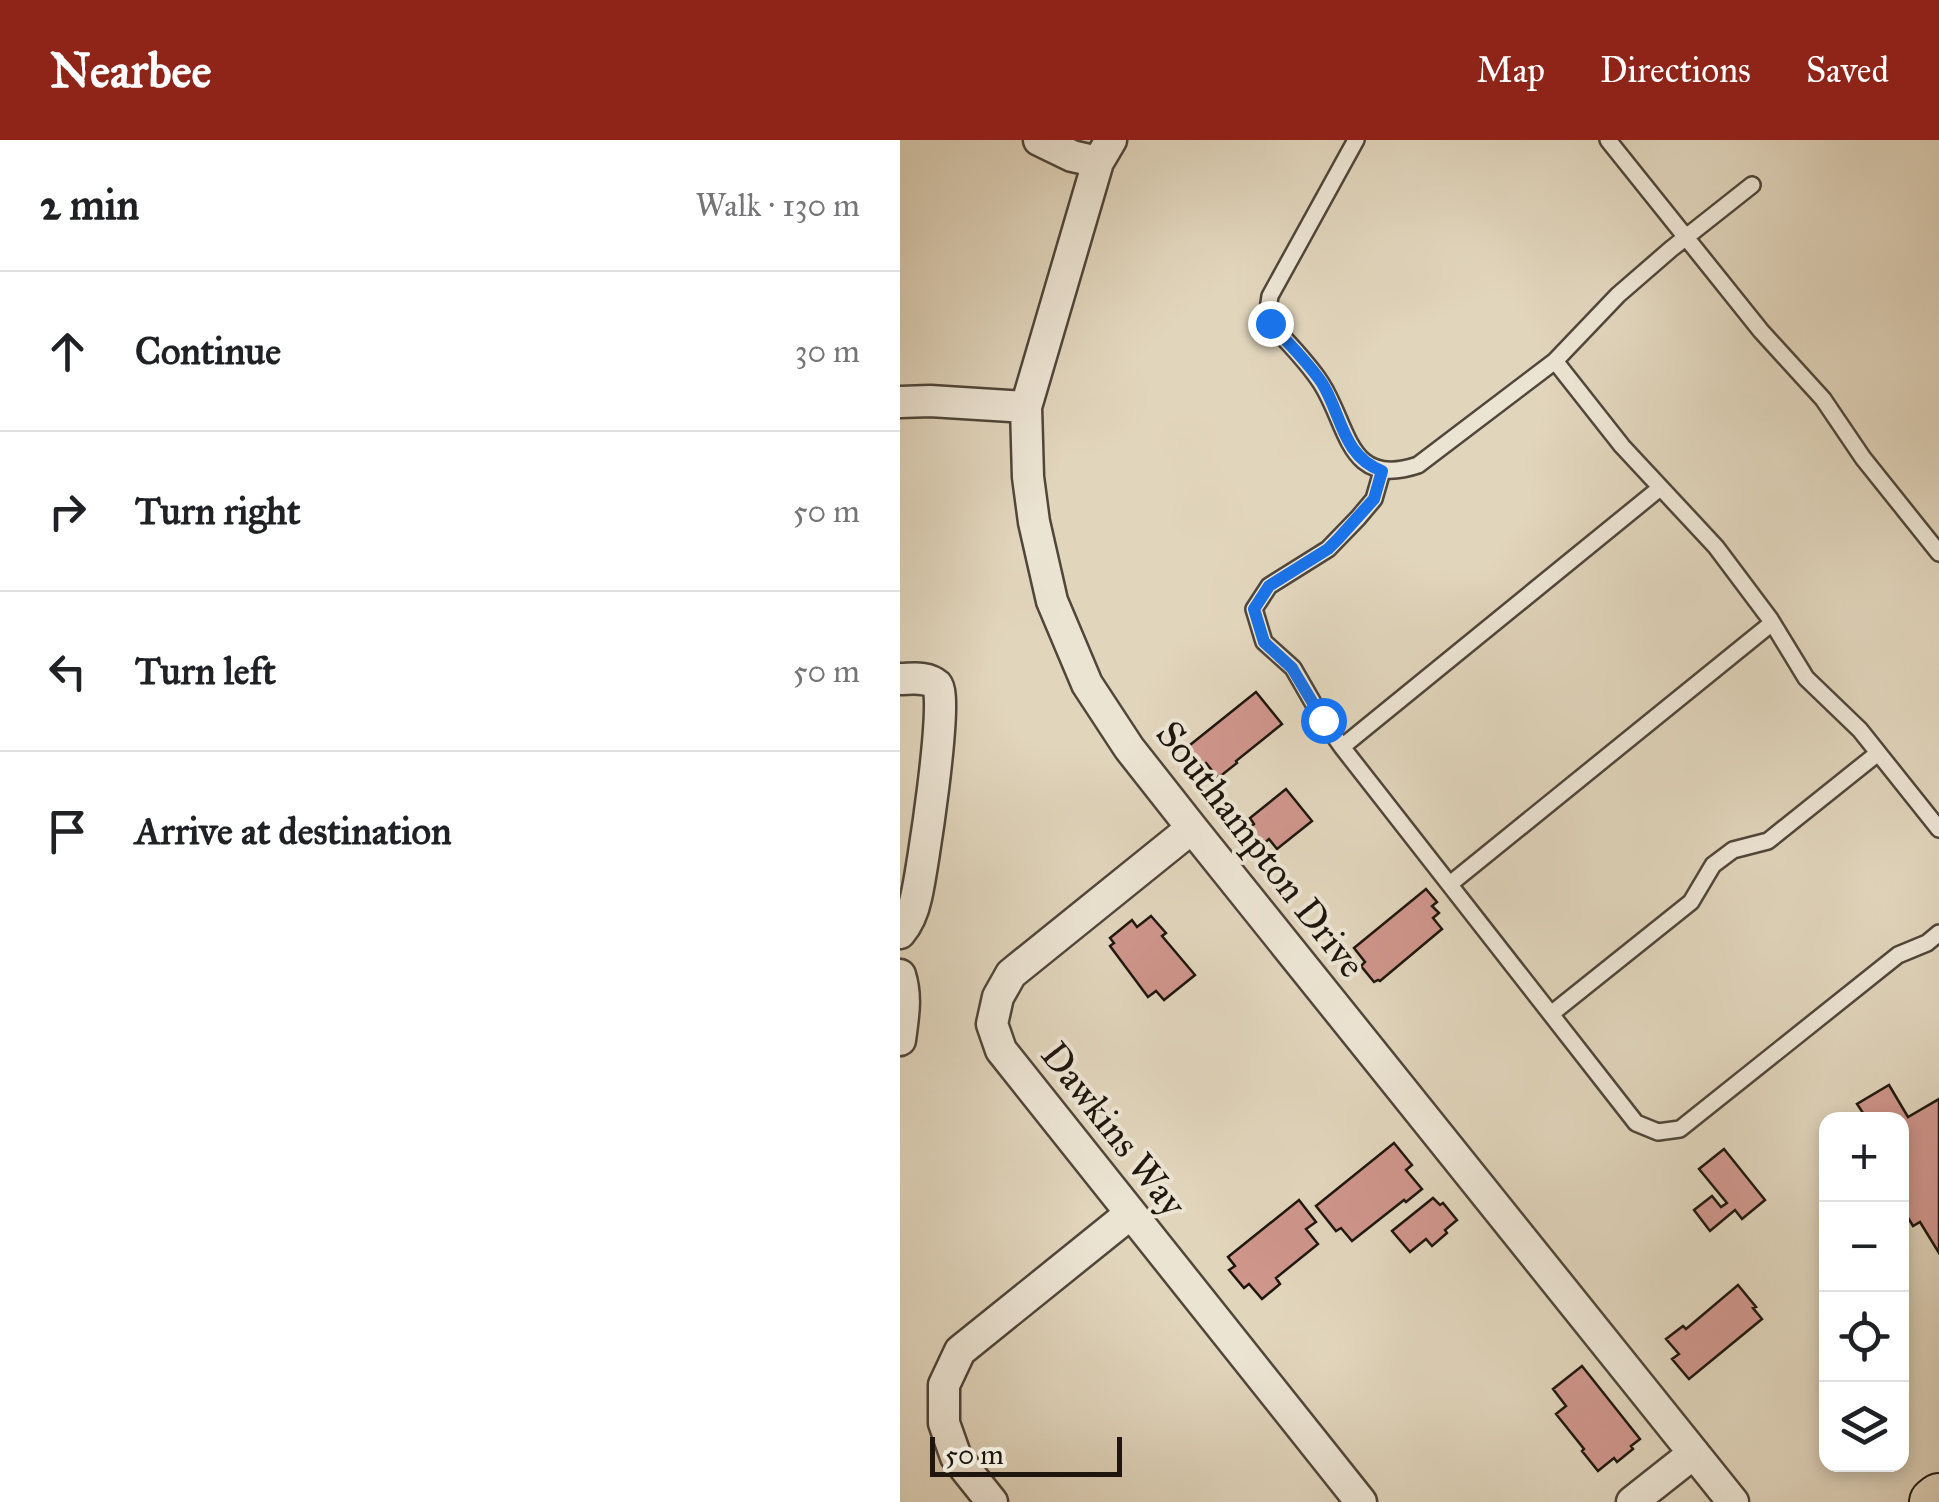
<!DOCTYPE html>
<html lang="en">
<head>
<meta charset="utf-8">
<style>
	body { margin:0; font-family:"IM FELL Great Primer",serif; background:#f6f6f6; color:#202124 }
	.controls { position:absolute; right:30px; bottom:30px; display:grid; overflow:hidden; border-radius:20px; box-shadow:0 5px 15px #0003 }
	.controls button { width:90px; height:90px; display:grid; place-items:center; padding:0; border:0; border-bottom:2px solid #e0e0e0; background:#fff; color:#202124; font:50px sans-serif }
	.scale { position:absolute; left:30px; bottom:25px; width:192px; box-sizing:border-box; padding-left:10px; border:5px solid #1f170e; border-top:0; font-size:28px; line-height:35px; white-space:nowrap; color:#1f170e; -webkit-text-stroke:8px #ece4d3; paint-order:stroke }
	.stop { position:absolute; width:30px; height:30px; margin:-22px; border:8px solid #1a73e8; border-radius:50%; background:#fff }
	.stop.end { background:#1a73e8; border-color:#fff; box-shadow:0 2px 10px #0008 }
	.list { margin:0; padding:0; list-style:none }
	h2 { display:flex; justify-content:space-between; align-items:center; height:130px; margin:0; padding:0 40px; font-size:42px }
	h2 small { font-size:32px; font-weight:400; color:#757577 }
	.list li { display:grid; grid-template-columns:65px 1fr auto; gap:30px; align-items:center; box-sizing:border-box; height:160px; padding:0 40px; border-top:2px solid #e0e0e0 }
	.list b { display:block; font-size:38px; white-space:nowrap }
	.list em { font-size:32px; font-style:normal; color:#757577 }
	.icon { flex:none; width:55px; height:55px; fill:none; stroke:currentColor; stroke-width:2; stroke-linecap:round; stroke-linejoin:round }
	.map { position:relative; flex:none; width:1039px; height:1362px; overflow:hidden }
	header { display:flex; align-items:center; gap:60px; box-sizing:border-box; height:140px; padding:0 50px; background:#8f2418; color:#fff }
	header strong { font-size:48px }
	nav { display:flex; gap:55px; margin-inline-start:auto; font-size:35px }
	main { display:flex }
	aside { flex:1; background:#fff }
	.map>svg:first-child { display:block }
	.building { fill:#cf968c; stroke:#1f170e; stroke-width:2.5 }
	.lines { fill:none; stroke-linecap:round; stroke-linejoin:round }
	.lane-casing { stroke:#50463a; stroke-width:20 }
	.street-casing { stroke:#50463a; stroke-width:35 }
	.primary-casing { stroke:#1f170e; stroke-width:52 }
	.lane { stroke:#ece4d3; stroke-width:15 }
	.street { stroke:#ece4d3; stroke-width:30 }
	.primary { stroke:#e1d5bc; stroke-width:48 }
	.route { stroke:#1a73e8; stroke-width:12 }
	.labels { text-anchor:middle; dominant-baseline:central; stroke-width:8; stroke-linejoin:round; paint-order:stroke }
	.street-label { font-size:38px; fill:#1f170e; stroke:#ece4d3 }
</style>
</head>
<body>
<header>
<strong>Nearbee</strong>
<nav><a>Map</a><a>Directions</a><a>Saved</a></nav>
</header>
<main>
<aside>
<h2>2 min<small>Walk · 130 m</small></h2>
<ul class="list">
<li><svg class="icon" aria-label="ahead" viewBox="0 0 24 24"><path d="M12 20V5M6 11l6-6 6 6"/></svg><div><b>Continue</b></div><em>30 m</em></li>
<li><svg class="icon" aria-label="right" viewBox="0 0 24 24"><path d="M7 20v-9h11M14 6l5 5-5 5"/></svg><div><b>Turn right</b></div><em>50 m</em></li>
<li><svg class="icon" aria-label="left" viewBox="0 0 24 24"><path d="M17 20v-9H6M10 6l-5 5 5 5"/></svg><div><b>Turn left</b></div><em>50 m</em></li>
<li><svg class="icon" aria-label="arrive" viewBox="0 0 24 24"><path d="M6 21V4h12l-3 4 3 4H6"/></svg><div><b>Arrive at destination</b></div></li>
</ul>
</aside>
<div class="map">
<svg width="1039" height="1362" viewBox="0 0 1039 1362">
	<rect width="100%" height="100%" fill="#e1d5bc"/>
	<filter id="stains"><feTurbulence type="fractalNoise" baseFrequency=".002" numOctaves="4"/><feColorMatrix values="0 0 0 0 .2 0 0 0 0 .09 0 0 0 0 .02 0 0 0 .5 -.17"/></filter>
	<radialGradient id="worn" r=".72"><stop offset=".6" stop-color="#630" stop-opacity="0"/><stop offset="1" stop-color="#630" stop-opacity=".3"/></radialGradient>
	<path class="building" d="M356,552L382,584L336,621L337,623L318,638L306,623L301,628L285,609Z
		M386,649L412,681L377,709L369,699L362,705L349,689L354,684L350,678Z
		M526,749L537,762L532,766L539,773L533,778L542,789L480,841L478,840L474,842L461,826L465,822L454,808Z
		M251,776L266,793L262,796L295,835L264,860L256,851L248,857L210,806L214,803L210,798L232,780L237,787Z
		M989,945L1008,977L1039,959V1113L1020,1082L1013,1086L1007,1076L1002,1079V979H967L957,964Z
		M494,1003L512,1025L506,1030L522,1049L506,1062L504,1060L452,1101L441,1088L436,1091L416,1066Z
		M824,1009L865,1060L842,1079L835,1070L810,1091L794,1070L812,1056L821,1067L827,1063L799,1029Z
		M533,1058L540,1065L543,1063L557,1080L545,1090L547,1093L532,1106L526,1099L510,1112L492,1091Z
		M399,1060L416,1082L406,1089L418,1104L376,1138L380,1144L362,1159L349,1144L344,1148L329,1130L335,1126L328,1117Z
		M838,1145L856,1167L853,1168L862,1179L789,1239L772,1219L779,1214L766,1199L783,1186L786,1189Z
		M682,1226L740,1299L731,1306L733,1309L717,1322L714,1318L698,1331L682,1311L684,1309L656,1274L666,1266L653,1249Z"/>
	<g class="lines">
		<g class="lane-casing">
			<path id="lane" d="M456,0L370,156L368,170L370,183C387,202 407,221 421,243C449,286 447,349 518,325L655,221L718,155L771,109L852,45
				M708,0L861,191L923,259L963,318L1039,413
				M655,221L722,306L816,407L870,479L906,538L960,590L1039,689
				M482,331L474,359L458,378L428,409L369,446L354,469L364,502L393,528L423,580L442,607L736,983L758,992L780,989L998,815L1027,803L1039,793
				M442,607L760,348
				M550,744L872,483
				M651,874L791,762L813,725L833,710L868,701L978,613"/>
		</g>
		<g class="street-casing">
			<path id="street" d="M139,0L172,16L198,22
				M211,0L198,22L126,267L128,337L134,382L152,461L187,544L229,608L292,688L833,1362
				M0,262L30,261L126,267
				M0,539C12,539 27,536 37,545C49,558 22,733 16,758C13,772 9,782 0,793
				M292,688L111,834L98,857L92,884L101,910L461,1362
				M0,835C7,857 3,877 0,900
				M92,1362L56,1317L44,1283V1245L60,1211L230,1074
				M732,1362L794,1313"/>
		</g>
		<g class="primary-casing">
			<path id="primary" d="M1034,1362L1039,1358"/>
		</g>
		<use href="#lane" class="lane"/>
		<use href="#street" class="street"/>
		<use href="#primary" class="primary"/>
	</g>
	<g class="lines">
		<path class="route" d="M370,183C387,202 408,222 422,243C442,275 442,316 482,331L474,359L438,399L428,409L369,446L354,469L364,502L392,528L423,580"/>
	</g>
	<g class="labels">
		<g class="street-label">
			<text transform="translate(361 709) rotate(52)">Southampton Drive</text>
			<text transform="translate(214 989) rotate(52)">Dawkins Way</text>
		</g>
	</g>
	<rect width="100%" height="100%" filter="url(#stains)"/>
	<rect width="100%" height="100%" fill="url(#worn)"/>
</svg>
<div class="controls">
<button>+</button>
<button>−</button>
<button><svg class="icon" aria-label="locate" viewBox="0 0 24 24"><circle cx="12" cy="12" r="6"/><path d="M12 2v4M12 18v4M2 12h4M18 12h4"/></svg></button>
<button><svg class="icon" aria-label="layers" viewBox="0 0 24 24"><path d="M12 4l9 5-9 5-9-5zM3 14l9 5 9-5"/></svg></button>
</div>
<div class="scale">50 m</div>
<div class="stop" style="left:423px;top:580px"></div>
<div class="stop end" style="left:370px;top:183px"></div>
</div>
</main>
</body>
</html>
